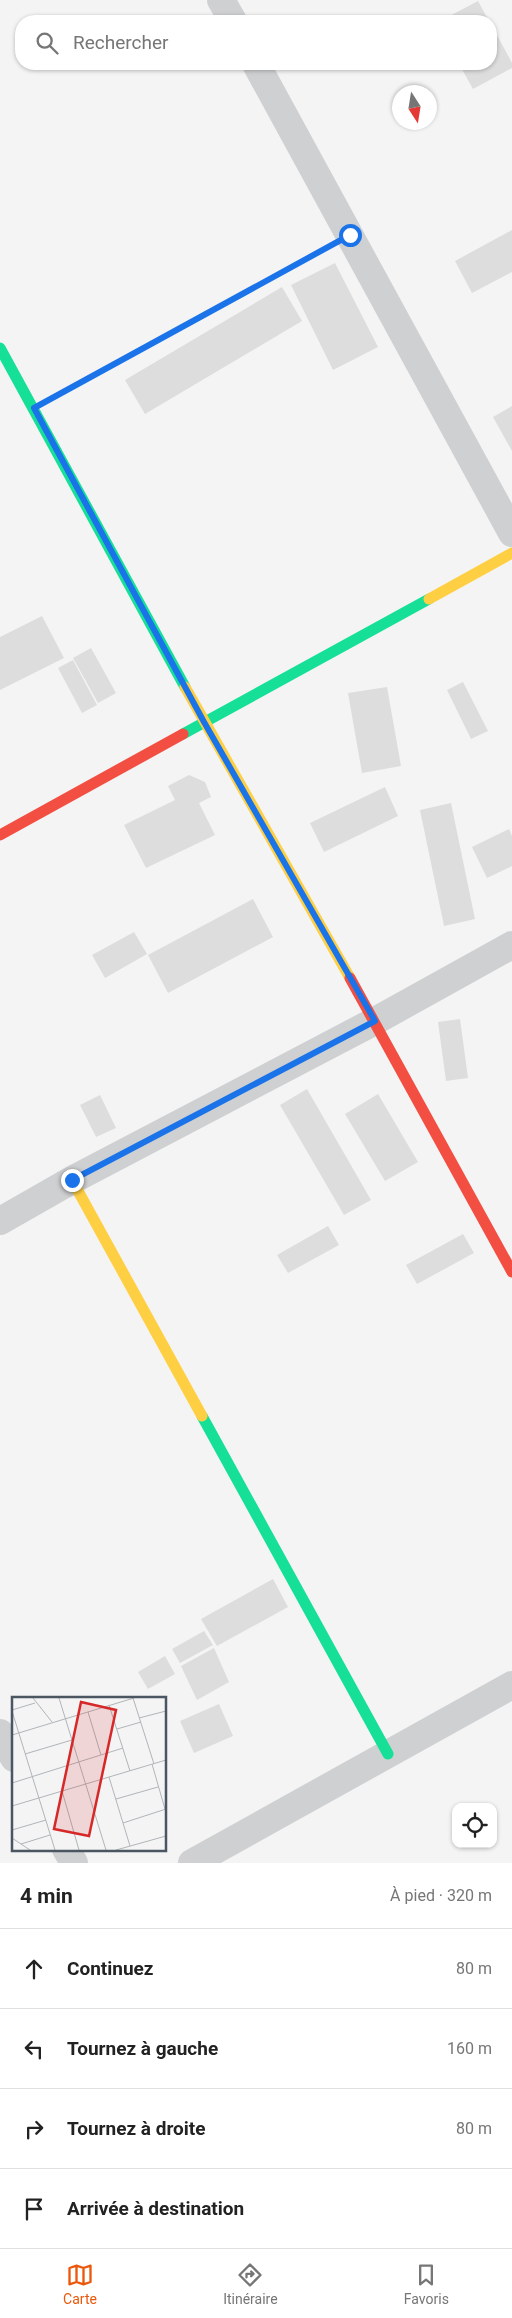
<!DOCTYPE html>
<html lang="fr">
<head>
<meta charset="utf-8">
<style>
	body { margin:0; font-family:Roboto,sans-serif; background:#f6f6f6; color:#222 }
	.controls { position:absolute; right:15px; bottom:15px; display:grid; overflow:hidden; border-radius:10px; box-shadow:0 1px 4px #0004 }
	.controls button { width:45px; height:45px; display:grid; place-items:center; padding:0; border:0; border-bottom:1px solid #e0e0e0; background:#fff; color:#222; font:25px sans-serif }
	.compass { position:absolute; left:392px; top:85px; width:45px; height:45px; border-radius:50%; background:#fff; box-shadow:0 1px 4px #0004; rotate:168deg }
	.stop { position:absolute; width:15px; height:15px; margin:-11px; border:4px solid #1a73e8; border-radius:50%; background:#fff }
	.stop.end { background:#1a73e8; border-color:#fff; box-shadow:0 1px 5px #0008 }
	.list { margin:0; padding:0; list-style:none }
	h2 { display:flex; justify-content:space-between; align-items:center; height:65px; margin:0; padding:0 20px; font-size:21px }
	h2 small { font-size:16px; font-weight:400; color:#767676 }
	.list li { display:grid; grid-template-columns:32px 1fr auto; gap:15px; align-items:center; box-sizing:border-box; height:80px; padding:0 20px; border-top:1px solid #e0e0e0 }
	.list b { display:block; font-size:19px; white-space:nowrap }
	.list em { font-size:16px; font-style:normal; color:#767676 }
	.icon { flex:none; width:28px; height:28px; fill:none; stroke:currentColor; stroke-width:2; stroke-linecap:round; stroke-linejoin:round }
	.map { position:relative; flex:none; width:512px; height:1863px; overflow:hidden }
	.search { position:absolute; background:#fff; box-shadow:0 1px 4px #0004; left:15px; right:15px; top:15px; height:55px; display:flex; align-items:center; gap:12px; box-sizing:border-box; padding:0 18px; border-radius:20px; color:#767676; font-size:19px }
	.sheet { height:385px; background:#fff }
	nav { display:flex; justify-content:space-around; align-items:center; box-sizing:border-box; height:70px; border-top:1px solid #e0e0e0; background:#fff; font-size:14px; color:#767676 }
	nav a { display:grid; justify-items:center; gap:2px }
	nav .on { color:#ea580c }
	.map>svg:first-child { display:block }
	.building { fill:#ddddde }
	.lines { fill:none; stroke-linecap:round; stroke-linejoin:round }
	.path { stroke:#bcc7c4; stroke-width:3; stroke-dasharray:4 2.5; stroke-linecap:butt }
	.street { stroke:#ced0d2; stroke-width:28 }
	.fast { stroke:#16e098; stroke-width:11 }
	.slow { stroke:#ffcf43; stroke-width:11 }
	.jam { stroke:#f24e42; stroke-width:11 }
	.route { stroke:#1a73e8; stroke-width:6 }
	.inset-road { fill:none; stroke:#b0b5b9; stroke-width:1 }
	.view { fill:#d62828; fill-opacity:0.15; stroke:#d62828; stroke-width:2.5 }
	.inset-edge { fill:none; stroke:#4a5661; stroke-width:2.5 }
</style>
</head>
<body>
<div class="map">
<svg width="512" height="1863" viewBox="0 0 512 1863">
	<rect width="100%" height="100%" fill="#f4f4f4"/>
	<path class="building" d="M478,1L489,21H440Z
		M491,24L512,63V68L473,89L459,64H491Z
		M512,230V272L472,293L455,261Z
		M335,263L378,347L333,370L291,285Z
		M282,287L302,321L145,414L125,380Z
		M512,406V451L493,417Z
		M42,616L64,658L0,690V637Z
		M91,648L116,693L98,703L73,658Z
		M73,660L97,705L82,713L58,668Z
		M463,682L488,731L471,739L447,690Z
		M387,687L401,766L362,773L348,693Z
		M189,775L205,782L211,797L199,803L215,835L146,868L124,825L175,800L168,786Z
		M385,787L398,816L324,852L310,823Z
		M451,803L475,919L444,926L420,810Z
		M509,829L512,836V866L487,878L472,847Z
		M253,899L273,937L168,993L148,955Z
		M134,932L147,954L105,978L92,955Z
		M460,1019L468,1078L446,1081L438,1022Z
		M307,1089L371,1200L344,1215L280,1105Z
		M378,1094L418,1162L385,1181L345,1114Z
		M100,1095L116,1128L96,1137L80,1105Z
		M328,1226L339,1245L288,1273L277,1255Z
		M463,1234L474,1253L417,1284L406,1265Z
		M273,1579L288,1607L217,1646L201,1619Z
		M204,1631L213,1645L180,1663L172,1649Z
		M214,1648L229,1682L197,1700L181,1666Z
		M165,1656L175,1674L148,1689L138,1672Z
		M219,1704L233,1736L194,1753L180,1721Z"/>
	<g class="lines">
		<path class="path" d="M58,395L325,249"/>
		<path class="street" d="M221,0L233,21
			M256,64L512,533
			M0,1221L72,1180L375,1021L512,945
			M0,1733L14,1758
			M66,1849L74,1863
			M192,1863L512,1685"/>
		<path class="fast" d="M0,348L185,687
			M183,734L429,599
			M202,1416L388,1754"/>
		<path class="slow" d="M429,599L512,553
			M185,687L350,978
			M72,1180L202,1416"/>
		<path class="jam" d="M0,835L183,734
			M350,978L512,1272"/>
	</g>
	<g class="lines">
		<path class="route" d="M72,1180L375,1021L204,722L34,408L350,235"/>
	</g>
	<g transform="translate(12 1697)">
		<rect width="154" height="154" fill="#f4f4f4"/>
		<path class="inset-road" d="M21,1L40,25M47,1L94,153M121,1L142,67M97,8L118,74M0,13L23,6M0,14L43,153M76,15L89,58M127,21L154,14M105,32L129,25M0,38L122,1M13,57L60,43M140,67L153,112M97,80L118,149M0,86L111,51M50,94L67,153M104,102L146,90M0,109L154,63M111,126L154,112M0,133L34,123M0,141L18,153M9,147L38,138M104,153L154,139"/>
		<path class="view" d="M69,5L104,13L77,139L42,132Z"/>
		<rect width="154" height="154" class="inset-edge"/>
	</g>
</svg>
<div class="controls">
<button><svg class="icon" aria-label="locate" viewBox="0 0 24 24"><circle cx="12" cy="12" r="6"/><path d="M12 2v4M12 18v4M2 12h4M18 12h4"/></svg></button>
</div>
<svg class="compass" viewBox="-18 -18 36 36"><path d="M0-13l5 13h-10z" fill="#e53935"/><path d="M0 13l5-13h-10z" fill="#767676"/></svg>
<div class="stop" style="left:350px;top:235px"></div>
<div class="stop end" style="left:72px;top:1180px"></div>
<div class="search"><svg class="icon" aria-label="search" viewBox="0 0 24 24"><circle cx="10" cy="10" r="6"/><path d="M15 15l6 6"/></svg>Rechercher</div>
</div>
<section class="sheet">
<h2>4 min<small>À pied · 320 m</small></h2>
<ul class="list">
<li><svg class="icon" aria-label="ahead" viewBox="0 0 24 24"><path d="M12 20V5M6 11l6-6 6 6"/></svg><div><b>Continuez</b></div><em>80 m</em></li>
<li><svg class="icon" aria-label="left" viewBox="0 0 24 24"><path d="M17 20v-9H6M10 6l-5 5 5 5"/></svg><div><b>Tournez à gauche</b></div><em>160 m</em></li>
<li><svg class="icon" aria-label="right" viewBox="0 0 24 24"><path d="M7 20v-9h11M14 6l5 5-5 5"/></svg><div><b>Tournez à droite</b></div><em>80 m</em></li>
<li><svg class="icon" aria-label="arrive" viewBox="0 0 24 24"><path d="M6 21V4h12l-3 4 3 4H6"/></svg><div><b>Arrivée à destination</b></div></li>
</ul>
</section>
<nav>
<a class="on"><svg class="icon" aria-label="map" viewBox="0 0 24 24"><path d="M3 6l6-2 6 2 6-2v14l-6 2-6-2-6 2zM9 4v14M15 6v14"/></svg>Carte</a>
<a><svg class="icon" aria-label="directions" viewBox="0 0 24 24"><path d="M12 3l9 9-9 9-9-9zM9 14v-3h6M13 9l2 2-2 2"/></svg>Itinéraire</a>
<a><svg class="icon" aria-label="saved" viewBox="0 0 24 24"><path d="M7 4h10v16l-5-4-5 4z"/></svg>Favoris</a>
</nav>
</body>
</html>
